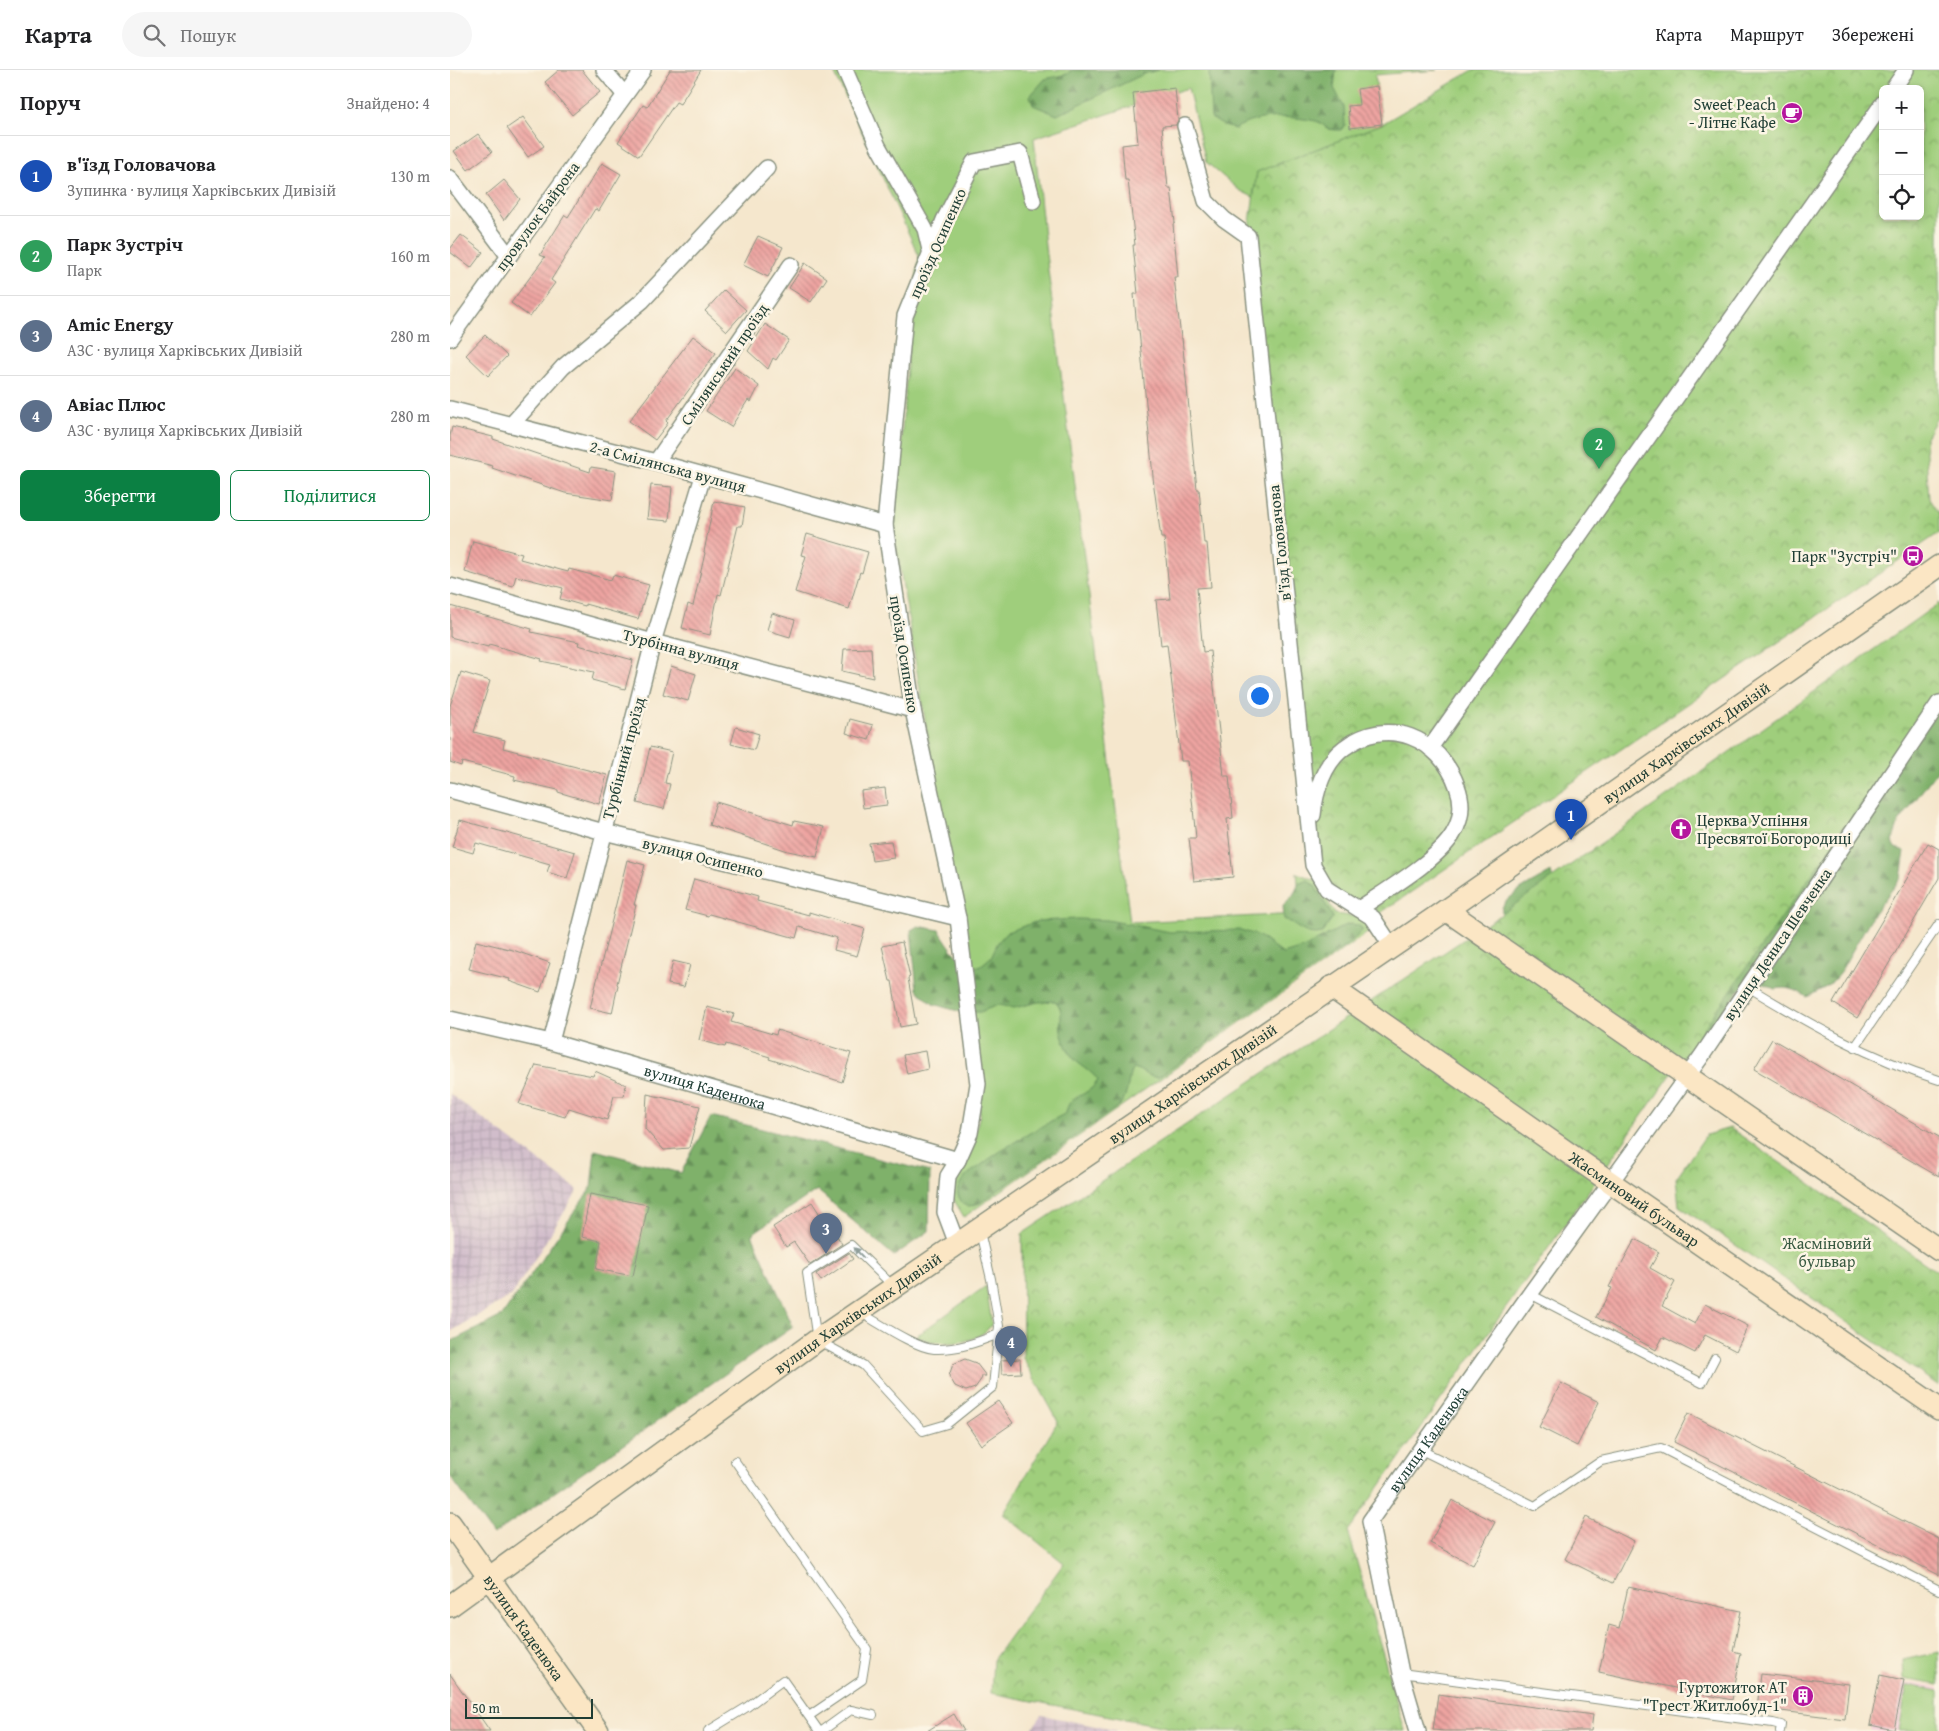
<!DOCTYPE html>
<html lang="uk">
<head>
<meta charset="utf-8">
<style>
	body { margin:0; font-family:"Gentium Book Plus",serif; background:#f6f6f6; color:#202124 }
	.controls { position:absolute; right:15px; top:15px; display:grid; overflow:hidden; border-radius:8px; box-shadow:0 2px 8px #0003 }
	.controls button { width:45px; height:45px; display:grid; place-items:center; padding:0; border:0; border-bottom:1px solid #e0e0e0; background:#fff; color:#202124; font:25px sans-serif }
	.scale { position:absolute; left:15px; bottom:12px; width:128px; box-sizing:border-box; padding-left:5px; border:2px solid #1f3d34; border-top:0; font-size:14px; line-height:18px; white-space:nowrap; color:#1f3d34; -webkit-text-stroke:4px #fcf5e5; paint-order:stroke }
	.you { position:absolute; left:809px; top:625px; width:18px; height:18px; margin:-12px; border:4px solid #fff; border-radius:50%; background:#1a73e8; box-shadow:0 0 0 8px #1a73e833 }
	.badge { display:grid; place-items:center; width:32px; height:32px; border-radius:50%; background:#0b8043; color:#fff; font-size:16px; font-weight:700 }
	.pin { position:absolute; translate:-50% -41px; filter:drop-shadow(0 1px 2px #0008) }
	.pin::after { content:''; position:absolute; top:26px; width:18px; height:15px; background:inherit; clip-path:polygon(0 0,100% 0,50% 100%) }
	.list { margin:0; padding:0; list-style:none }
	h2 { display:flex; justify-content:space-between; align-items:center; height:65px; margin:0; padding:0 20px; font-size:21px }
	h2 small { font-size:16px; font-weight:400; color:#757577 }
	.list li { display:grid; grid-template-columns:32px 1fr auto; gap:15px; align-items:center; box-sizing:border-box; height:80px; padding:0 20px; border-top:1px solid #e0e0e0 }
	.list b { display:block; font-size:19px; white-space:nowrap }
	.list p { margin:0; font-size:16px; white-space:nowrap; color:#757577 }
	.list em { font-size:16px; font-style:normal; color:#757577 }
	.actions { display:flex; gap:10px; padding:15px 20px }
	.actions a { flex:1; padding:11px 0; border:1px solid #0b8043; border-radius:8px; text-align:center; font-size:18px; color:#0b8043 }
	.actions .main { background:#0b8043; color:#fff }
	.icon { flex:none; width:28px; height:28px; fill:none; stroke:currentColor; stroke-width:2; stroke-linecap:round; stroke-linejoin:round }
	.map { position:relative; flex:none; width:1489px; height:1661px; overflow:hidden }
	header { display:flex; align-items:center; gap:30px; box-sizing:border-box; height:70px; padding:0 25px; background:#fff; border-bottom:1px solid #e0e0e0 }
	header strong { font-size:24px }
	nav { display:flex; gap:28px; margin-inline-start:auto; font-size:18px }
	.search { width:350px; height:45px; background:#f6f6f6; display:flex; align-items:center; gap:12px; box-sizing:border-box; padding:0 18px; border-radius:28px; color:#757577; font-size:19px }
	main { display:flex }
	aside { flex:1; background:#fff }
	.map>svg:first-child { display:block }
	.built { fill:#f5cfda }
	.industrial { fill:url(#industrial-grid) }
	.green { fill:#9fce7b; stroke:#5f8658 }
	.forest { fill:url(#forest-firs); stroke:#4f7750 }
	.park { fill:url(#park-crowns); stroke:#5f8658; fill-rule:evenodd }
	.building { fill:url(#building-back-hatch) }
	.lines { fill:none; stroke-linecap:round; stroke-linejoin:round }
	.lane-casing { stroke:#8a9280; stroke-width:10 }
	.street-casing { stroke:#8a9280; stroke-width:18 }
	.secondary-casing { stroke:#8a9280; stroke-width:24 }
	.lane { stroke:#fff; stroke-width:8 }
	.street { stroke:#fff; stroke-width:15 }
	.secondary { stroke:#fbe6c4; stroke-width:21 }
	.oneway { fill:#8f9e9a }
	.labels { text-anchor:middle; dominant-baseline:central; stroke-width:5; stroke-linejoin:round; paint-order:stroke }
	.poi-label { font-size:16px; fill:#1f3d34; stroke:#fcf5e5; text-anchor:end }
	.street-label { font-size:16px; fill:#1f3d34; stroke:#fcf5e5 }
	.park-label { font-size:16px; fill:#395a42; stroke:#fcf5e5 }
</style>
</head>
<body>
<header>
<strong>Карта</strong>
<div class="search"><svg class="icon" aria-label="search" viewBox="0 0 24 24"><circle cx="10" cy="10" r="6"/><path d="M15 15l6 6"/></svg>Пошук</div>
<nav><a>Карта</a><a>Маршрут</a><a>Збережені</a></nav>
</header>
<main>
<aside>
<h2>Поруч<small>Знайдено: 4</small></h2>
<ul class="list">
<li><span class="badge" style="background:#1a4fb4">1</span><div><b>в'їзд Головачова</b><p>Зупинка · вулиця Харківських Дивізій</p></div><em>130 m</em></li>
<li><span class="badge" style="background:#2e9e5b">2</span><div><b>Парк Зустріч</b><p>Парк</p></div><em>160 m</em></li>
<li><span class="badge" style="background:#5c6f8a">3</span><div><b>Amic Energy</b><p>АЗС · вулиця Харківських Дивізій</p></div><em>280 m</em></li>
<li><span class="badge" style="background:#5c6f8a">4</span><div><b>Авіас Плюс</b><p>АЗС · вулиця Харківських Дивізій</p></div><em>280 m</em></li>
</ul>
<div class="actions"><a class="main">Зберегти</a><a>Поділитися</a></div>
</aside>
<div class="map">
<svg width="1489" height="1661" viewBox="0 0 1489 1661">
	<defs>
		<pattern id="industrial-grid" width="8" height="8" patternUnits="userSpaceOnUse" patternTransform="scale(1.25)"><rect width="8" height="8" fill="#d1bdcb"/><path d="M0 4h8M4 0v8" fill="none" stroke="#b3a3af"/></pattern>
		<pattern id="forest-firs" width="22" height="20" patternUnits="userSpaceOnUse" patternTransform="scale(1.25)"><rect width="22" height="20" fill="#7fb16b"/><path d="M5 1l3.5 6h-7zM16 11l3.5 6h-7z" fill="#679159"/></pattern>
		<pattern id="park-crowns" width="20" height="18" patternUnits="userSpaceOnUse" patternTransform="scale(1.25)"><rect width="20" height="18" fill="#9fce7b"/><path d="M2 6a3 3 0 1 1 6 0M12 15a3 3 0 1 1 6 0" fill="none" stroke="#81a866"/></pattern>
		<pattern id="building-back-hatch" width="6" height="6" patternUnits="userSpaceOnUse" patternTransform="scale(1.25)"><rect width="6" height="6" fill="#eea4a1"/><path d="M-1 5l2 2M0 0l6 6M5-1l2 2" fill="none" stroke="#c08784"/></pattern>
	</defs>
	<rect width="100%" height="100%" fill="#fcf5e5"/>
	<filter id="ink" filterUnits="userSpaceOnUse"><feTurbulence type="fractalNoise" baseFrequency=".02" numOctaves="2"/><feDisplacementMap in="SourceGraphic" scale="10" xChannelSelector="R" yChannelSelector="G"/><feConvolveMatrix kernelMatrix="1 2 1 2 8 2 1 2 1" color-interpolation-filters="sRGB"/></filter>
	<filter id="wash" filterUnits="userSpaceOnUse"><feTurbulence type="fractalNoise" baseFrequency=".0096" numOctaves="4" result="noise"/><feDisplacementMap in="SourceGraphic" scale="20" xChannelSelector="R" yChannelSelector="G"/><feGaussianBlur stdDeviation="1.12" result="paint"/><feColorMatrix in="noise" values="0 0 0 0 0 0 0 0 0 0 0 0 0 0 0 0 0 1.4 0 .05"/><feComposite in="paint" operator="in"/></filter>
	<g filter="url(#wash)">
		<rect width="100%" height="100%" fill="#f5e7cd"/>
		<path class="built" d="M1454,1612L1489,1618V1661H1420L1421,1655L1444,1660Z"/>
		<path class="industrial" d="M0,1024L128,1120L62,1225L0,1262Z
			M592,1645L669,1661H580Z"/>
		<path class="green" d="M385,0H987L925,5L932,54L807,102L803,127L789,120L756,92L738,18L584,68L595,176L680,852L851,844L847,803L866,810L885,844L912,847L923,859L514,1147L501,1125L522,1075L530,1044L503,820L444,462L461,247L469,186L384,2Z
			M536,1216L542,1254C528,1276 487,1277 466,1266Z
			M1489,1582V1615L1454,1609L1453,1590Z
			M1457,1615L1489,1621V1661H1449Z"/>
		<path class="forest" d="M622,0H708L694,4L607,45L583,35L580,26L595,9L617,4Z
			M759,0H886L884,18L894,37L895,55L891,60C887,60 883,60 879,59C874,57 871,52 866,51C840,46 808,44 785,59L774,56L761,48Z
			M1489,536V698L1449,752L1442,772L1445,778L1455,781L1451,808L1424,843L1389,904L1378,916L1357,927C1347,920 1337,916 1326,919L1314,914L1298,910L1232,990Z
			M1101,802L1104,815L1053,854C1053,850 1051,842 1052,838C1056,825 1090,809 1101,802Z
			M858,810L865,816L883,847L872,863C856,867 847,856 834,849L833,835C841,828 845,824 848,814Z
			M628,849L657,850L720,862L791,860L809,866L833,884L853,878L894,856L900,854L909,855L913,860L901,872L709,1007C695,1008 694,1000 682,998C677,1011 679,1024 670,1035L530,1133L520,1136L514,1135C509,1128 505,1123 510,1114C513,1106 523,1101 530,1096C557,1075 586,1059 616,1043C619,1026 628,1029 639,1020C643,1018 646,1013 648,1010C637,996 625,995 618,980C615,974 612,967 611,961C609,950 615,940 605,931L588,932L564,938L548,935L530,942H511L483,934L467,920L461,860L468,856L489,860C501,878 507,891 529,897L541,887L548,872L557,862L588,851Z
			M261,1046L480,1102L479,1161L444,1186L367,1120L302,1164L343,1257L43,1465L0,1406V1272L52,1246L141,1118L145,1080L231,1103Z"/>
		<path class="park" d="M1023,0H1489V344L1475,369L1479,429L1489,444V463L923,848L877,819L863,795L798,166L807,102L932,54ZM1433,19H1470V146H1433Z
			M1489,533V622L1281,920L898,1461L955,1661H737L541,1623L543,1590L614,1493L553,1444L608,1351L573,1288L572,1164L1046,848Z
			M1280,1058L1489,1203V1316L1229,1136L1226,1108L1256,1065Z"/>
		<g id="blocks">
			<path class="building" d="M109,0H132L150,22L122,45L95,12Z
				M220,0H251L230,34L226,32L189,86L168,72L193,35L197,37Z
				M927,16L932,54L900,58L898,36L909,35L907,19Z
				M725,18L728,50L726,55L712,56L718,118H721L725,153L723,154L728,207H724L731,268H732L747,419H749L754,473H757L761,517L747,518L753,582L760,581L774,706H779L783,748L777,749L783,807L744,811L739,768H746L738,691H731L717,574L711,575L706,530L720,529L714,468H711L704,417L689,260H687L684,224H688L683,175H685L678,110H675L672,75L688,73L683,23Z
				M73,47L94,76L78,87L57,58Z
				M28,64L42,82L18,100L4,81Z
				M152,93L171,104L149,141L145,139L101,210L105,213L80,247L61,233L95,187L90,185L115,145L118,147Z
				M54,110L70,129L54,150L36,125Z
				M11,165L33,182L21,198L0,182V179Z
				M308,166L333,177L318,207L293,195Z
				M355,193L377,208L361,232L339,218Z
				M274,220L296,240L277,261L255,241Z
				M315,254L339,270L326,290L323,288L318,299L298,281Z
				M35,265L57,286L38,306L16,285Z
				M243,266L266,283L216,351L218,353L205,370L179,351Z
				M285,298L309,316L301,332L298,330L281,357L256,341Z
				M2,357L43,367V369L140,402L141,397L166,401L162,430L115,423L42,398L43,396L0,385V366Z
				M201,415L222,417L219,451L197,449Z
				M264,431L295,437L292,456H288L271,525L268,524L260,565L232,558L238,534L243,536L255,483L254,482Z
				M357,464L418,482L412,503L410,502L399,539L345,522L356,486L351,485Z
				M23,471L72,484L70,489L118,502L119,499L161,510L163,505L199,515L188,549L135,534V536L110,529L113,518L66,506L63,516L15,502Z
				M0,536L82,559L81,562L129,572L128,575L183,590L175,619L142,610L144,602L91,591L92,589L39,574L38,577L0,567Z
				M322,543L345,550L340,567L317,560Z
				M421,578L423,608L392,601L394,579Z
				M221,596L246,604L238,631L213,624Z
				M11,602L40,611L24,662L55,670L53,678L157,705L149,734L108,722V720L64,710L65,706L12,692L11,696L0,692V636Z
				M400,649L423,655L419,670L396,663Z
				M286,657L309,664L304,680L281,674Z
				M200,677L222,682L215,713L220,714L214,739L187,733Z
				M435,718L437,735L413,738L411,721Z
				M266,732L343,755L344,751L374,757L367,787L338,781L259,755Z
				M10,750L125,782L117,808L97,802L100,794L26,773L23,783L2,777Z
				M441,771L444,788L422,791L419,773Z
				M1478,773L1489,779V808L1407,948L1383,933Z
				M177,790L195,795L184,835H186L167,914L168,915L162,943L140,938Z
				M244,809L308,827L307,831L359,845V842L415,859L407,886L384,880L387,868L349,857L346,868L259,844L258,846L235,840Z
				M26,871L63,880L100,893L90,922L59,911L60,909L19,899Z
				M452,872L460,907L458,908L466,954L450,957L442,911H440L432,876Z
				M223,891L240,895L234,917L218,914Z
				M257,937L284,944L281,952L326,965L327,960L401,983L392,1012L319,989L320,987L276,974L275,977L249,970Z
				M1322,969L1489,1067V1107L1304,999Z
				M475,981L478,999L457,1004L453,985Z
				M86,995L143,1006L145,1001L176,1015L174,1026H164L157,1050L119,1038L115,1047L69,1034Z
				M197,1024L250,1036L239,1078L214,1080L195,1059Z
				M140,1124L198,1135L183,1206L146,1199L151,1171L132,1167Z
				M362,1132L385,1168L387,1166L392,1174L360,1195L344,1172L336,1177L323,1157Z
				M1185,1169L1209,1182L1200,1198L1225,1212L1212,1236L1245,1254L1255,1234L1298,1256L1286,1281L1255,1265L1245,1283L1213,1267L1206,1280L1146,1247L1162,1218L1159,1217Z
				M399,1183L403,1189L371,1211L366,1204Z
				M515,1289L526,1293L536,1306H531L532,1308L525,1318L516,1321L505,1316L499,1306L503,1294Z
				M570,1289L571,1303L552,1304L551,1290Z
				M1111,1313L1149,1332L1127,1376L1089,1357Z
				M548,1331L563,1353L531,1375L516,1353Z
				M1238,1343L1489,1469V1505L1224,1372Z
				M1002,1430L1045,1452L1023,1495L980,1473Z
				M1136,1447L1184,1471L1163,1513L1115,1489Z
				M1178,1517L1291,1541L1283,1581L1291,1583L1282,1630L1149,1602L1159,1555L1169,1558Z
				M0,1604L40,1661H0Z
				M1311,1604L1399,1614L1395,1649L1307,1638Z
				M1430,1605L1454,1610L1444,1660L1420,1655Z
				M988,1624L1143,1645L1141,1661H994L983,1660Z
				M504,1644L514,1661H477Z"/>
		</g>
	</g>
	<g filter="url(#ink)">
		<use href="#blocks" fill-opacity="0" stroke="#8a9280" stroke-width="1"/>
		<g class="lines">
			<g class="lane-casing">
				<path id="lane" d="M1298,917C1359,954 1421,989 1489,1010
					M1405,977L1489,854
					M443,1216L401,1175L357,1203L367,1270L413,1295L473,1361L497,1354L543,1317L549,1256L541,1209L530,1162
					M1080,1224L1252,1313L1265,1288
					M411,1243C429,1253 466,1278 484,1279C507,1280 528,1272 549,1264
					M969,1379L1085,1436L1151,1391L1211,1378L1489,1520
					M285,1391L417,1579L412,1610L359,1646
					M951,1603L1323,1653L1331,1655L1330,1661
					M258,1661L297,1637L333,1610L369,1661
					M372,1661L401,1640L423,1645"/>
			</g>
			<g class="street-casing">
				<g id="street">
					<path d="M154,0L174,24"/>
					<path d="M395,0L428,76L475,159L481,184"/>
					<path d="M1443,19L1456,0"/>
					<path d="M735,56L756,131L774,149L798,166L863,795L877,819L923,848L942,877"/>
					<path d="M0,108L58,185"/>
					<path d="M0,268L193,0"/>
					<path d="M0,339L206,392L435,455"/>
					<path d="M61,355L113,297L192,231L317,98"/>
					<path d="M206,392L341,195"/>
					<path d="M0,516L203,572L463,640"/>
					<path d="M980,678L1433,33"/>
					<path d="M0,720L154,762L508,848"/>
					<path d="M863,745C865,722 874,693 894,678C937,645 990,668 1007,716C1013,732 1012,749 1003,764C988,790 935,821 909,839"/>
					<path id="s1" d="M0,949L101,972L508,1090"/>
					<path d="M101,972L203,572L253,406"/>
					<path d="M507,1174L495,1142L498,1106L508,1090L520,1063L528,1014L508,848L463,640L435,455L455,246L494,150L524,92L570,83L583,131"/>
					<path id="s2" d="M968,1661L951,1603L920,1451L1080,1224L1251,987L1489,633"/>
				</g>
			</g>
			<g class="secondary-casing">
				<g id="secondary">
					<path d="M996,840L1489,1180"/>
					<path id="s3" d="M881,917L1124,1087L1489,1339"/>
					<path id="s4" d="M0,1453L148,1661"/>
					<path id="s5" d="M0,1536L367,1270L996,840L1489,496"/>
				</g>
			</g>
			<use href="#lane" class="lane"/>
			<use href="#street" class="street"/>
			<use href="#secondary" class="secondary"/>
		</g>
		<defs><path id="oneway-solid" d="M-6-.8H1V-3.2L6.5 0L1 3.2V.8H-6Z" transform="scale(1.25)"/></defs>
		<use class="oneway" href="#oneway-solid" transform="translate(409 1183) rotate(-133)"/>
	</g>
	<defs>
		<g id="cafe-disc" transform="scale(1.125)"><circle r="9.5" fill="#b5179e" stroke="#fcf5e5"/><path d="M-5.5-4.5H6V0H3Q3 3.5 0 3.5H-2.5Q-5.5 3.5-5.5 0ZM3-3.2v2h1.7v-2ZM-6 4.5H4V6H-6Z" fill="#fff"/></g>
		<g id="bus-disc" transform="scale(1.125)"><circle r="9.5" fill="#b5179e" stroke="#fcf5e5"/><path d="M-5-6H5V4H4V6H2V4H-2V6H-4V4H-5ZM-3.5-4V0h7V-4ZM-3.5 1.2v1.5H-2V1.2ZM2 1.2v1.5H3.5V1.2Z" fill="#fff"/></g>
		<g id="church-disc" transform="scale(1.125)"><circle r="9.5" fill="#b5179e" stroke="#fcf5e5"/><path d="M-1.2-6h2.4v3.5h3.3v2.4h-3.3V6h-2.4V-.1h-3.3v-2.4h3.3Z" fill="#fff"/></g>
		<g id="building-disc" transform="scale(1.125)"><circle r="9.5" fill="#b5179e" stroke="#fcf5e5"/><path d="M-4-6H4V6H1V3H-1V6H-4ZM-2.5-4.3h1.7v1.8h-1.7ZM.8-4.3h1.7v1.8H.8ZM-2.5-1h1.7V.8h-1.7ZM.8-1h1.7V.8H.8Z" fill="#fff"/></g>
	</defs>
	<g fill-rule="evenodd">
		<use href="#cafe-disc" x="1342" y="43"/>
		<use href="#bus-disc" x="1463" y="486"/>
		<use href="#church-disc" x="1231" y="759"/>
		<use href="#building-disc" x="1353" y="1626"/>
	</g>
	<g class="labels">
		<g class="poi-label">
			<text x="1326" y="34">Sweet Peach<tspan x="1326" dy="18">- Літнє Кафе</tspan></text>
			<text x="1447" y="486">Парк "Зустріч"</text>
			<text x="1247" y="750" text-anchor="start">Церква Успіння<tspan x="1247" dy="18">Пресвятої Богородиці</tspan></text>
			<text x="1337" y="1617">Гуртожиток АТ<tspan x="1337" dy="18">"Трест Житлобуд-1"</tspan></text>
		</g>
		<g class="street-label">
			<text transform="translate(87 146) rotate(-54)">провулок Байрона</text>
			<text transform="translate(487 173) rotate(-66)">проїзд Осипенко</text>
			<text transform="translate(274 294) rotate(-56)">Смілянський проїзд</text>
			<text transform="translate(218 396) rotate(15)">2-а Смілянська вулиця</text>
			<text transform="translate(829 473) rotate(-96)">в'їзд Головачова</text>
			<text transform="translate(231 579) rotate(15)">Турбінна вулиця</text>
			<text transform="translate(455 584) rotate(81)">проїзд Осипенко</text>
			<text stroke="none"><textPath href="#s5" startOffset="1508">вулиця Харківських Дивізій</textPath></text>
			<text transform="translate(173 688) rotate(-75)">Турбінний проїзд</text>
			<text transform="translate(253 787) rotate(14)">вулиця Осипенко</text>
			<text transform="translate(1327 874) rotate(-56)">вулиця Дениса Шевченка</text>
			<text stroke="none"><textPath href="#s5" startOffset="908">вулиця Харківських Дивізій</textPath></text>
			<text stroke="none"><textPath href="#s1" startOffset="264">вулиця Каденюка</textPath></text>
			<text stroke="none"><textPath href="#s3" startOffset="370">Жасминовий бульвар</textPath></text>
			<text stroke="none"><textPath href="#s5" startOffset="502">вулиця Харківських Дивізій</textPath></text>
			<text stroke="none"><textPath href="#s2" startOffset="316">вулиця Каденюка</textPath></text>
			<text stroke="none"><textPath href="#s4" startOffset="128">вулиця Каденюка</textPath></text>
		</g>
		<g class="park-label">
			<text x="1377" y="1173">Жасміновий<tspan x="1377" dy="18">бульвар</tspan></text>
		</g>
	</g>
</svg>
<div class="controls">
<button>+</button>
<button>−</button>
<button><svg class="icon" aria-label="locate" viewBox="0 0 24 24"><circle cx="12" cy="12" r="6"/><path d="M12 2v4M12 18v4M2 12h4M18 12h4"/></svg></button>
</div>
<div class="scale">50 m</div>
<div class="you"></div>
<div class="pin badge" style="left:1121px;top:770px;background:#1a4fb4">1</div>
<div class="pin badge" style="left:1149px;top:399px;background:#2e9e5b">2</div>
<div class="pin badge" style="left:376px;top:1184px;background:#5c6f8a">3</div>
<div class="pin badge" style="left:561px;top:1297px;background:#5c6f8a">4</div>
</div>
</main>
</body>
</html>
